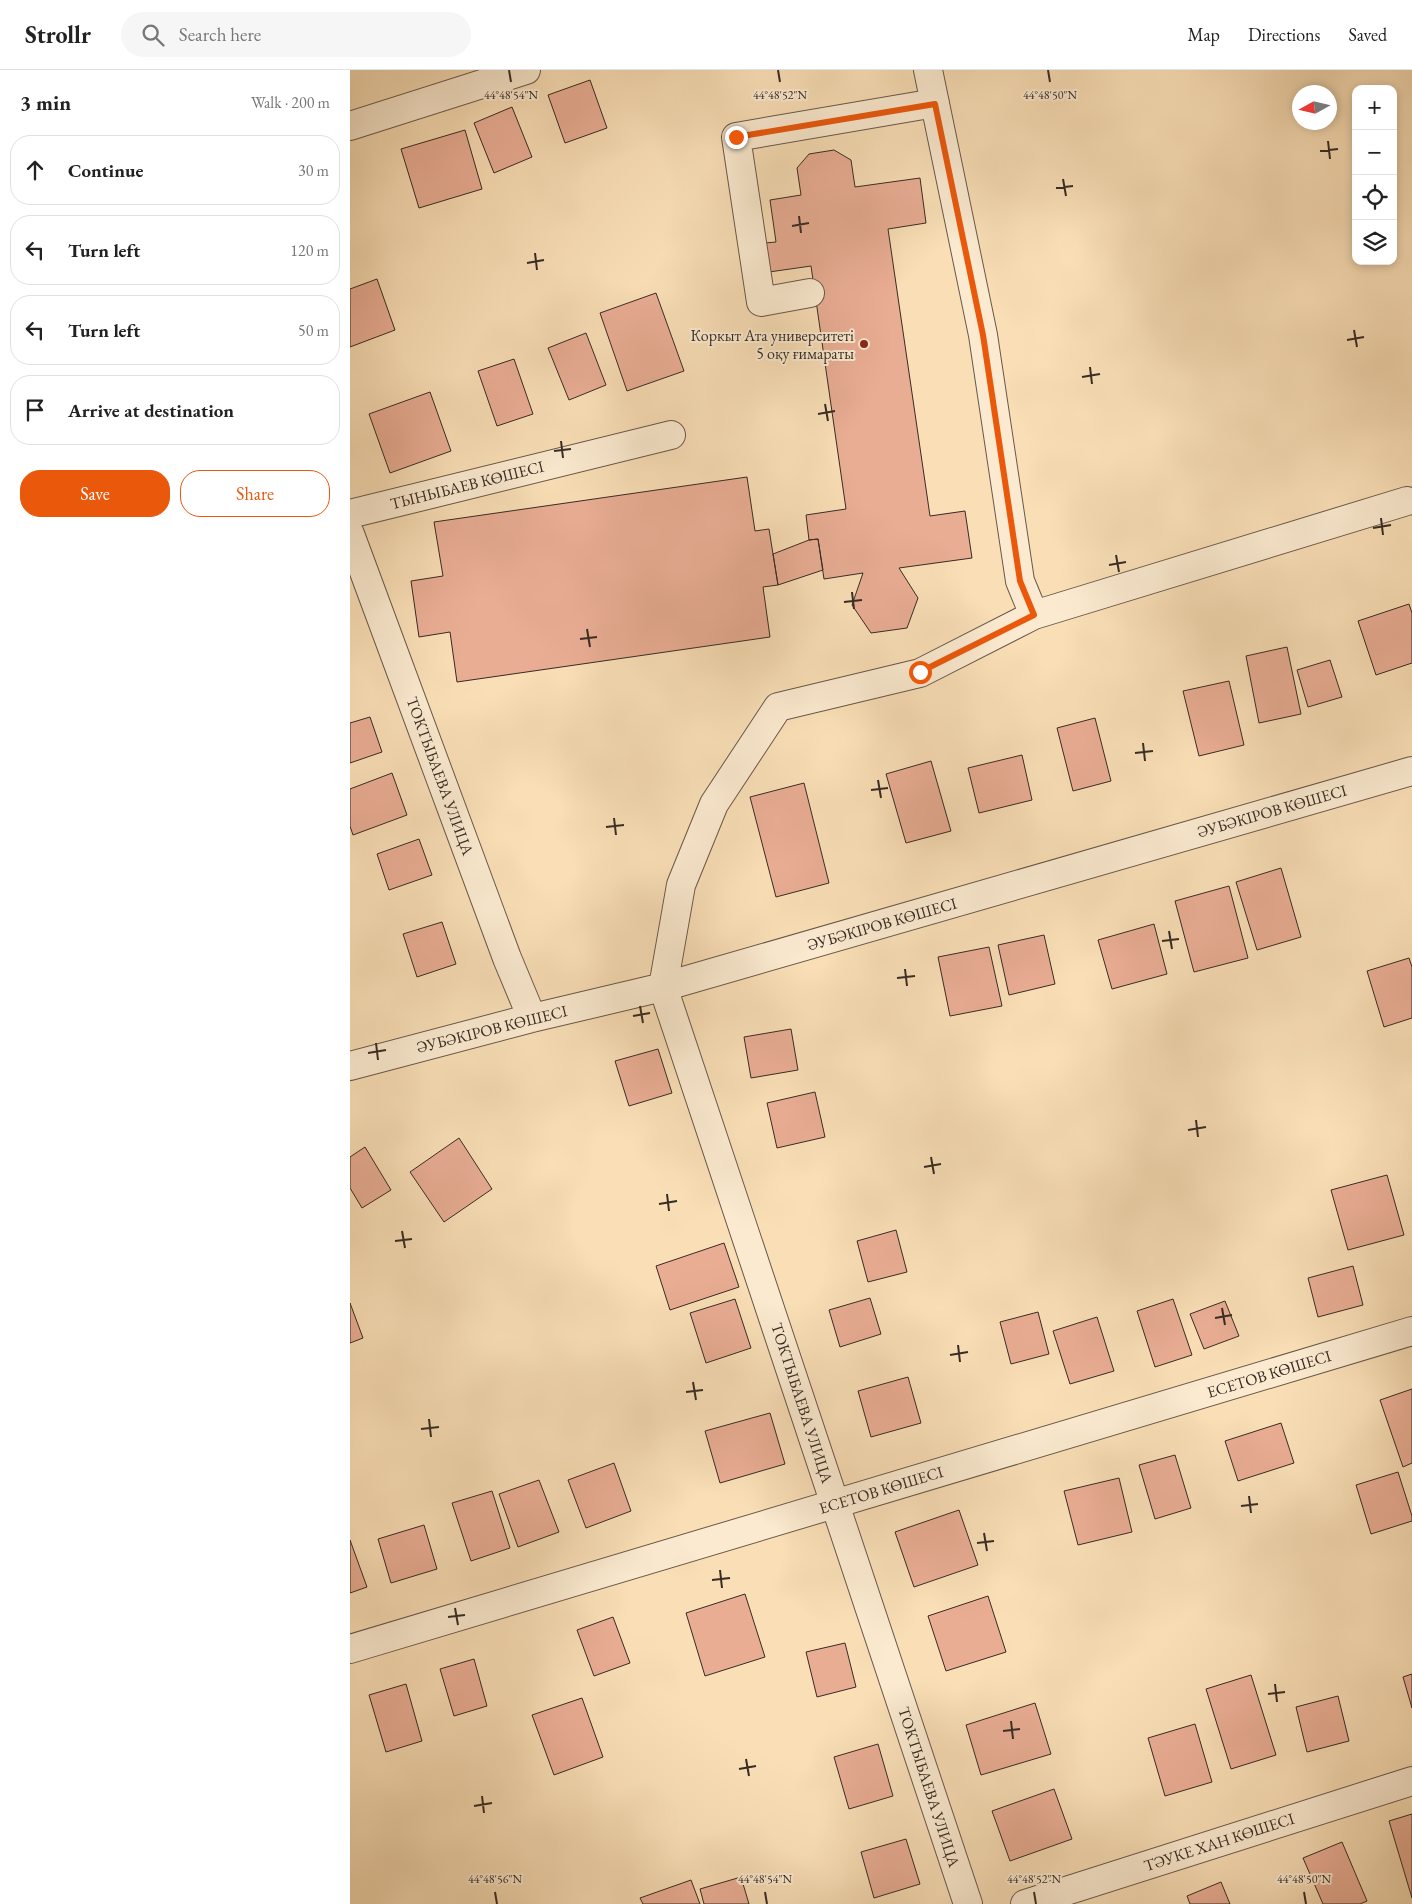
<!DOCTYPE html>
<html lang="en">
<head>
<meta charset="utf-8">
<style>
	body { margin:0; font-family:"EB Garamond",serif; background:#f6f6f6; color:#222 }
	.controls { position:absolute; right:15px; top:15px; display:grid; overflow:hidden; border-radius:10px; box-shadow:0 2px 8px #0003 }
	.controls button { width:45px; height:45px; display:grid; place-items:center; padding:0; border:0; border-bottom:1px solid #e0e0e0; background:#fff; color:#222; font:25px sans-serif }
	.compass { position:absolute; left:942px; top:15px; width:45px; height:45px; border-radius:50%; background:#fff; box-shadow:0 2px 8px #0003; rotate:262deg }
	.stop { position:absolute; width:15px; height:15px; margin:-11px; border:4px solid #ea580c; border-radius:50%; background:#fff }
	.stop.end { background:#ea580c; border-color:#fff; box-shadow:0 1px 5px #0008 }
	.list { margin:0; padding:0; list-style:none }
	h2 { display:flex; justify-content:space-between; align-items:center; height:65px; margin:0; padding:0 20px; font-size:21px }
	h2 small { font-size:16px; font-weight:400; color:#767676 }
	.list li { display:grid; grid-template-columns:32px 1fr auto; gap:15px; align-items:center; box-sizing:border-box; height:70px; margin:0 10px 10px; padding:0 10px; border:1px solid #e0e0e0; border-radius:20px }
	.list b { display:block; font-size:19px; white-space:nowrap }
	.list em { font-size:16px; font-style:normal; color:#767676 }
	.actions { display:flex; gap:10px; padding:15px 20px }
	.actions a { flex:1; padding:11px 0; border:1px solid #ea580c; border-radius:20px; text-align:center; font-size:18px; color:#ea580c }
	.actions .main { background:#ea580c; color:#fff }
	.icon { flex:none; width:28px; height:28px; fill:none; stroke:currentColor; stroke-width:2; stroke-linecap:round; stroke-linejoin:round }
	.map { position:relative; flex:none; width:1062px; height:1834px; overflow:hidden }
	header { display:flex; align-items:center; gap:30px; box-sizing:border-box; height:70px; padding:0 25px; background:#fff; border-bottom:1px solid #e0e0e0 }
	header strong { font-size:24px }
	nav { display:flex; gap:28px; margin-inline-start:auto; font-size:18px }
	.search { width:350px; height:45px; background:#f6f6f6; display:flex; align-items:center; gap:12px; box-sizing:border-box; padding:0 18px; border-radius:28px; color:#767676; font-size:19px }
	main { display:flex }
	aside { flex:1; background:#fff }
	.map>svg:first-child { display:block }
	.building { fill:#e9ad94; stroke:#372b25 }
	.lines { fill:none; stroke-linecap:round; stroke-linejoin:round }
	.minor-casing { stroke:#685849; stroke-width:30 }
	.minor { stroke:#fbead0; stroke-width:28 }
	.route { stroke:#ea580c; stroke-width:6 }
	.ticks { fill:none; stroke:#372b25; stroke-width:2 }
	.poi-dot { fill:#8f2418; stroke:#fbead0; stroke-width:2 }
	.labels { text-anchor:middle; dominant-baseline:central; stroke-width:4; stroke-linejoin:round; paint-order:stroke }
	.poi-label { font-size:16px; fill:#372b25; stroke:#fbead0; text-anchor:end }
	.street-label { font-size:16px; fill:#372b25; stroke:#fbead0 }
	.ticks-label { font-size:12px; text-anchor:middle; fill:#372b25; stroke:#fbead0; stroke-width:4; stroke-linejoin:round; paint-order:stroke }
</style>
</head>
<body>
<header>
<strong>Strollr</strong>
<div class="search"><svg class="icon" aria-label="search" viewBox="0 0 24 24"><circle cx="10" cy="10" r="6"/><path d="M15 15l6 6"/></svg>Search here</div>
<nav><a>Map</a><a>Directions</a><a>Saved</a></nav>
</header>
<main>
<aside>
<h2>3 min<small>Walk · 200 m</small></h2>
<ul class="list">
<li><svg class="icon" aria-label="ahead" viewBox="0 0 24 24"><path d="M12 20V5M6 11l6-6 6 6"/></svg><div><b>Continue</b></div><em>30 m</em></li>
<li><svg class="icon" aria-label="left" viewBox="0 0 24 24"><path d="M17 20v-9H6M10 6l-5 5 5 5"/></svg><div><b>Turn left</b></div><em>120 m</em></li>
<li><svg class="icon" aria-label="left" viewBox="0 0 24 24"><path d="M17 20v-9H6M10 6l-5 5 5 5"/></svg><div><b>Turn left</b></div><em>50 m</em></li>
<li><svg class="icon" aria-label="arrive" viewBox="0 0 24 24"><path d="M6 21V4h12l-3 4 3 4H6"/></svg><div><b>Arrive at destination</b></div></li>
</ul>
<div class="actions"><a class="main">Save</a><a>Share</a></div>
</aside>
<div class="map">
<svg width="1062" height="1834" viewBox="0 0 1062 1834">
	<rect width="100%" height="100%" fill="#f9deb6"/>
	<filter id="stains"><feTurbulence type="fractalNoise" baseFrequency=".004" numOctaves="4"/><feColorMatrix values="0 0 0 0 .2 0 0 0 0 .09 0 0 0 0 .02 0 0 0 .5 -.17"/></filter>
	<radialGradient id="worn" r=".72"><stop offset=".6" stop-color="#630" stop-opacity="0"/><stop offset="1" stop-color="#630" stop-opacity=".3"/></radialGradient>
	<path class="building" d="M240,10L257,58L215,73L198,25Z
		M162,37L182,87L144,103L124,53Z
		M115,60L132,119L69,138L51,79Z
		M484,80L501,90L505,117L570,108L576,153L538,159L580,446L615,441L622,488L549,498L568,528L557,558L521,563L502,535L513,503L474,509L468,469L459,470L456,445L496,439L461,196L419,202L415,173L426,172L420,130L451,125L447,98L459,84Z
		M27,209L45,260L0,277V219Z
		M306,223L334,301L277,321L250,243Z
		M236,263L256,315L219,330L198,278Z
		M164,289L183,344L147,356L128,301Z
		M80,322L101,381L40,403L19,344Z
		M397,407L405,461L419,459L423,484L428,515L413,517L420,567L107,612L100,562L69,567L61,511L93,506L84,452Z
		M468,469L473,500L428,515L423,484L459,470Z
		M1059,534L1062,543V593L1026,605L1008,551Z
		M937,577L951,644L909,653L896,586Z
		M980,590L992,627L958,637L947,600Z
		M879,611L894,675L849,686L833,621Z
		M20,647L32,682L0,693V653Z
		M745,648L761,711L723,721L707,658Z
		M672,685L682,730L629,743L618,698Z
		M581,691L601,761L556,773L536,704Z
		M42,703L57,745L3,765L0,756V719Z
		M454,713L479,813L426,827L400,727Z
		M69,769L82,805L39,820L27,784Z
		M931,798L951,867L907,880L886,812Z
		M879,816L898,888L844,902L825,831Z
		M92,852L106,894L67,907L53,864Z
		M804,854L817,904L762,919L748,870Z
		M694,865L705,914L659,925L648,875Z
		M639,877L652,936L600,946L588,887Z
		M1059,888L1062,897V948L1034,957L1017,901Z
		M441,959L448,1000L401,1008L394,967Z
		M308,979L322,1023L279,1036L265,991Z
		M465,1022L475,1067L427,1078L417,1033Z
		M109,1068L142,1119L94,1152L60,1102Z
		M15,1077L41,1120L12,1138L0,1118V1087Z
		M1037,1105L1054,1165L998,1180L981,1120Z
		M546,1160L557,1202L518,1212L507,1171Z
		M374,1173L389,1217L320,1240L306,1196Z
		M1003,1196L1013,1235L968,1247L958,1208Z
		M520,1228L531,1264L490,1277L479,1240Z
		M385,1229L401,1278L356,1293L340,1243Z
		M823,1229L842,1285L805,1297L787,1241Z
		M875,1231L889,1266L854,1279L840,1244Z
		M0,1233L13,1268L0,1273Z
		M688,1242L699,1284L661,1294L650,1252Z
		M747,1247L764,1301L720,1314L703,1261Z
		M558,1307L571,1353L521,1367L508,1321Z
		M1062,1319V1393L1053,1397L1030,1330Z
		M420,1343L435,1394L370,1413L355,1361Z
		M931,1353L944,1393L888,1411L875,1371Z
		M825,1385L841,1438L805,1449L789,1395Z
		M264,1393L281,1441L236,1458L218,1410Z
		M1048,1402L1062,1446V1451L1021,1464L1006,1415Z
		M769,1408L782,1462L728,1475L714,1421Z
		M189,1410L209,1462L168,1477L149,1424Z
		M142,1421L160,1478L121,1491L102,1433Z
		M609,1440L628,1495L564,1517L545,1462Z
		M74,1455L87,1499L41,1513L28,1469Z
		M0,1470L17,1517L0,1523Z
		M395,1524L415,1587L355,1606L336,1543Z
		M638,1526L656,1582L596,1601L578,1546Z
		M263,1547L280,1593L244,1606L227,1560Z
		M495,1573L506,1617L467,1627L456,1582Z
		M124,1589L137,1636L104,1646L90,1599Z
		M1062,1604V1638L1053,1607Z
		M901,1605L926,1685L881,1699L856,1619Z
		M56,1614L72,1671L36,1682L19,1625Z
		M988,1626L999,1671L957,1682L946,1637Z
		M232,1628L253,1687L204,1705L182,1645Z
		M685,1633L701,1684L631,1705L616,1655Z
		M845,1654L862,1712L815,1726L798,1668Z
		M528,1674L543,1726L499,1739L484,1687Z
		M704,1719L722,1769L660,1791L642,1741Z
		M1062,1744V1828L1039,1751Z
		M556,1769L570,1814L524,1828L511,1782Z
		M992,1772L1017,1831L1010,1834H973L953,1788Z
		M391,1807L399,1834H354L350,1819Z
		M341,1810L350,1834H293L290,1828Z
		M871,1812L880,1834H840L837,1826Z"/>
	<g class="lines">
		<g class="minor-casing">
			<path id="minor" d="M578,0L633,265L670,511L684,545
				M0,56L176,0
				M460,223L411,232L386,67L585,33
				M0,444L321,365
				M0,464L157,888L182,948
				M0,996L182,948L313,917L1062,701
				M0,1579L1062,1261
				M618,1834L313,917L331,815L364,734L428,637L570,603L684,545L1057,431
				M675,1834L1062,1711"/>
		</g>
		<use href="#minor" class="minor"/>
	</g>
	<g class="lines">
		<path class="route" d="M386,67L585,34L633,265L670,511L684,545L570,602"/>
	</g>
	<path class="ticks" d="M159,0L161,12M428,0L430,12M698,0L700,12M978,71L980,89M970,81L988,79M713,109L716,126M706,118L723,116M449,146L451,163M442,156L459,153M185,183L187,200M177,193L194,190M1004,260L1007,277M997,270L1014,267M740,297L742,314M732,307L750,304M475,334L478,351M468,344L485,341M211,371L213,388M204,381L221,379M1031,448L1033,465M1023,458L1041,455M766,485L769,502M759,495L776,492M502,522L504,539M494,532L512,530M237,559L240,577M230,569L247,567M793,673L795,691M785,683L803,681M528,710L531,728M521,720L538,718M264,748L266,765M256,757L274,755M819,861L822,879M812,871L829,869M555,899L557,916M547,908L565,906M290,936L293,953M283,946L300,943M26,973L28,990M18,983L36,980M846,1050L848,1067M838,1060L856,1057M581,1087L584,1104M574,1097L591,1094M317,1124L319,1141M309,1134L327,1131M52,1161L55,1178M45,1171L62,1169M872,1238L875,1255M865,1248L882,1245M608,1275L610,1292M600,1285L618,1282M343,1312L346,1330M336,1322L353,1320M79,1349L81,1367M71,1359L89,1357M899,1426L901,1443M891,1436L908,1434M634,1463L637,1481M627,1473L644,1471M370,1500L372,1518M362,1510L380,1508M105,1538L108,1555M98,1547L115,1545M925,1614L927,1632M918,1624L935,1622M661,1651L663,1669M653,1661L670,1659M396,1689L399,1706M389,1699L406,1696M132,1726L134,1743M124,1736L142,1733M145,1822L147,1834M415,1822L417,1834M684,1822L686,1834M954,1822L956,1834"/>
	<circle class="poi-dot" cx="514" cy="274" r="5"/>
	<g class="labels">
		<g class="poi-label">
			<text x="504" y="265">Коркыт Ата университеті<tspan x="504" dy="18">5 оқу ғимараты</tspan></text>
		</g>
		<g class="street-label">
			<text transform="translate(117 415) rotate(-14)">ТЫНЫБАЕВ КӨШЕСІ</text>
			<text transform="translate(90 706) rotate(70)">ТОКТЫБАЕВА УЛИЦА</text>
			<text transform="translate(922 741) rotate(-16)">ӘУБӘКІРОВ КӨШЕСІ</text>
			<text transform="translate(532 854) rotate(-16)">ӘУБӘКІРОВ КӨШЕСІ</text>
			<text transform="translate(142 959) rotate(-14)">ӘУБӘКІРОВ КӨШЕСІ</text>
			<text transform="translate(919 1304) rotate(-17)">ЕСЕТОВ КӨШЕСІ</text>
			<text transform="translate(452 1333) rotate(72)">ТОКТЫБАЕВА УЛИЦА</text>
			<text transform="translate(531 1420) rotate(-17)">ЕСЕТОВ КӨШЕСІ</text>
			<text transform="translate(579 1717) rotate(72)">ТОКТЫБАЕВА УЛИЦА</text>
			<text transform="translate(869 1772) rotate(-18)">ТӘУКЕ ХАН КӨШЕСІ</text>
		</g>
	</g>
	<g class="ticks-label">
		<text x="161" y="29">44°48'54"N</text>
		<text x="430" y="29">44°48'52"N</text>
		<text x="700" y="29">44°48'50"N</text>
		<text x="145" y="1813">44°48'56"N</text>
		<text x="415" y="1813">44°48'54"N</text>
		<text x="684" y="1813">44°48'52"N</text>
		<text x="954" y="1813">44°48'50"N</text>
	</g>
	<rect width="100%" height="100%" filter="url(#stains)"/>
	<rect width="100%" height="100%" fill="url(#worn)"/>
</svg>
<div class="controls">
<button>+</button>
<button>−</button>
<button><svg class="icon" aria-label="locate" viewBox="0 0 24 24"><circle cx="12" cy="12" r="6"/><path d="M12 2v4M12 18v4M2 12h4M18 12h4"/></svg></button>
<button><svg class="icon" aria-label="layers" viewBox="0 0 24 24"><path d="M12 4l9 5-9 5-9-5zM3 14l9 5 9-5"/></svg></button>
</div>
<svg class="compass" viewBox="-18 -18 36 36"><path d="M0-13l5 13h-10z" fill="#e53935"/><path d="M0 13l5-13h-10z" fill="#767676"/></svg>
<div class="stop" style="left:570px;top:602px"></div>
<div class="stop end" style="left:386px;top:67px"></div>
</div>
</main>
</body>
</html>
